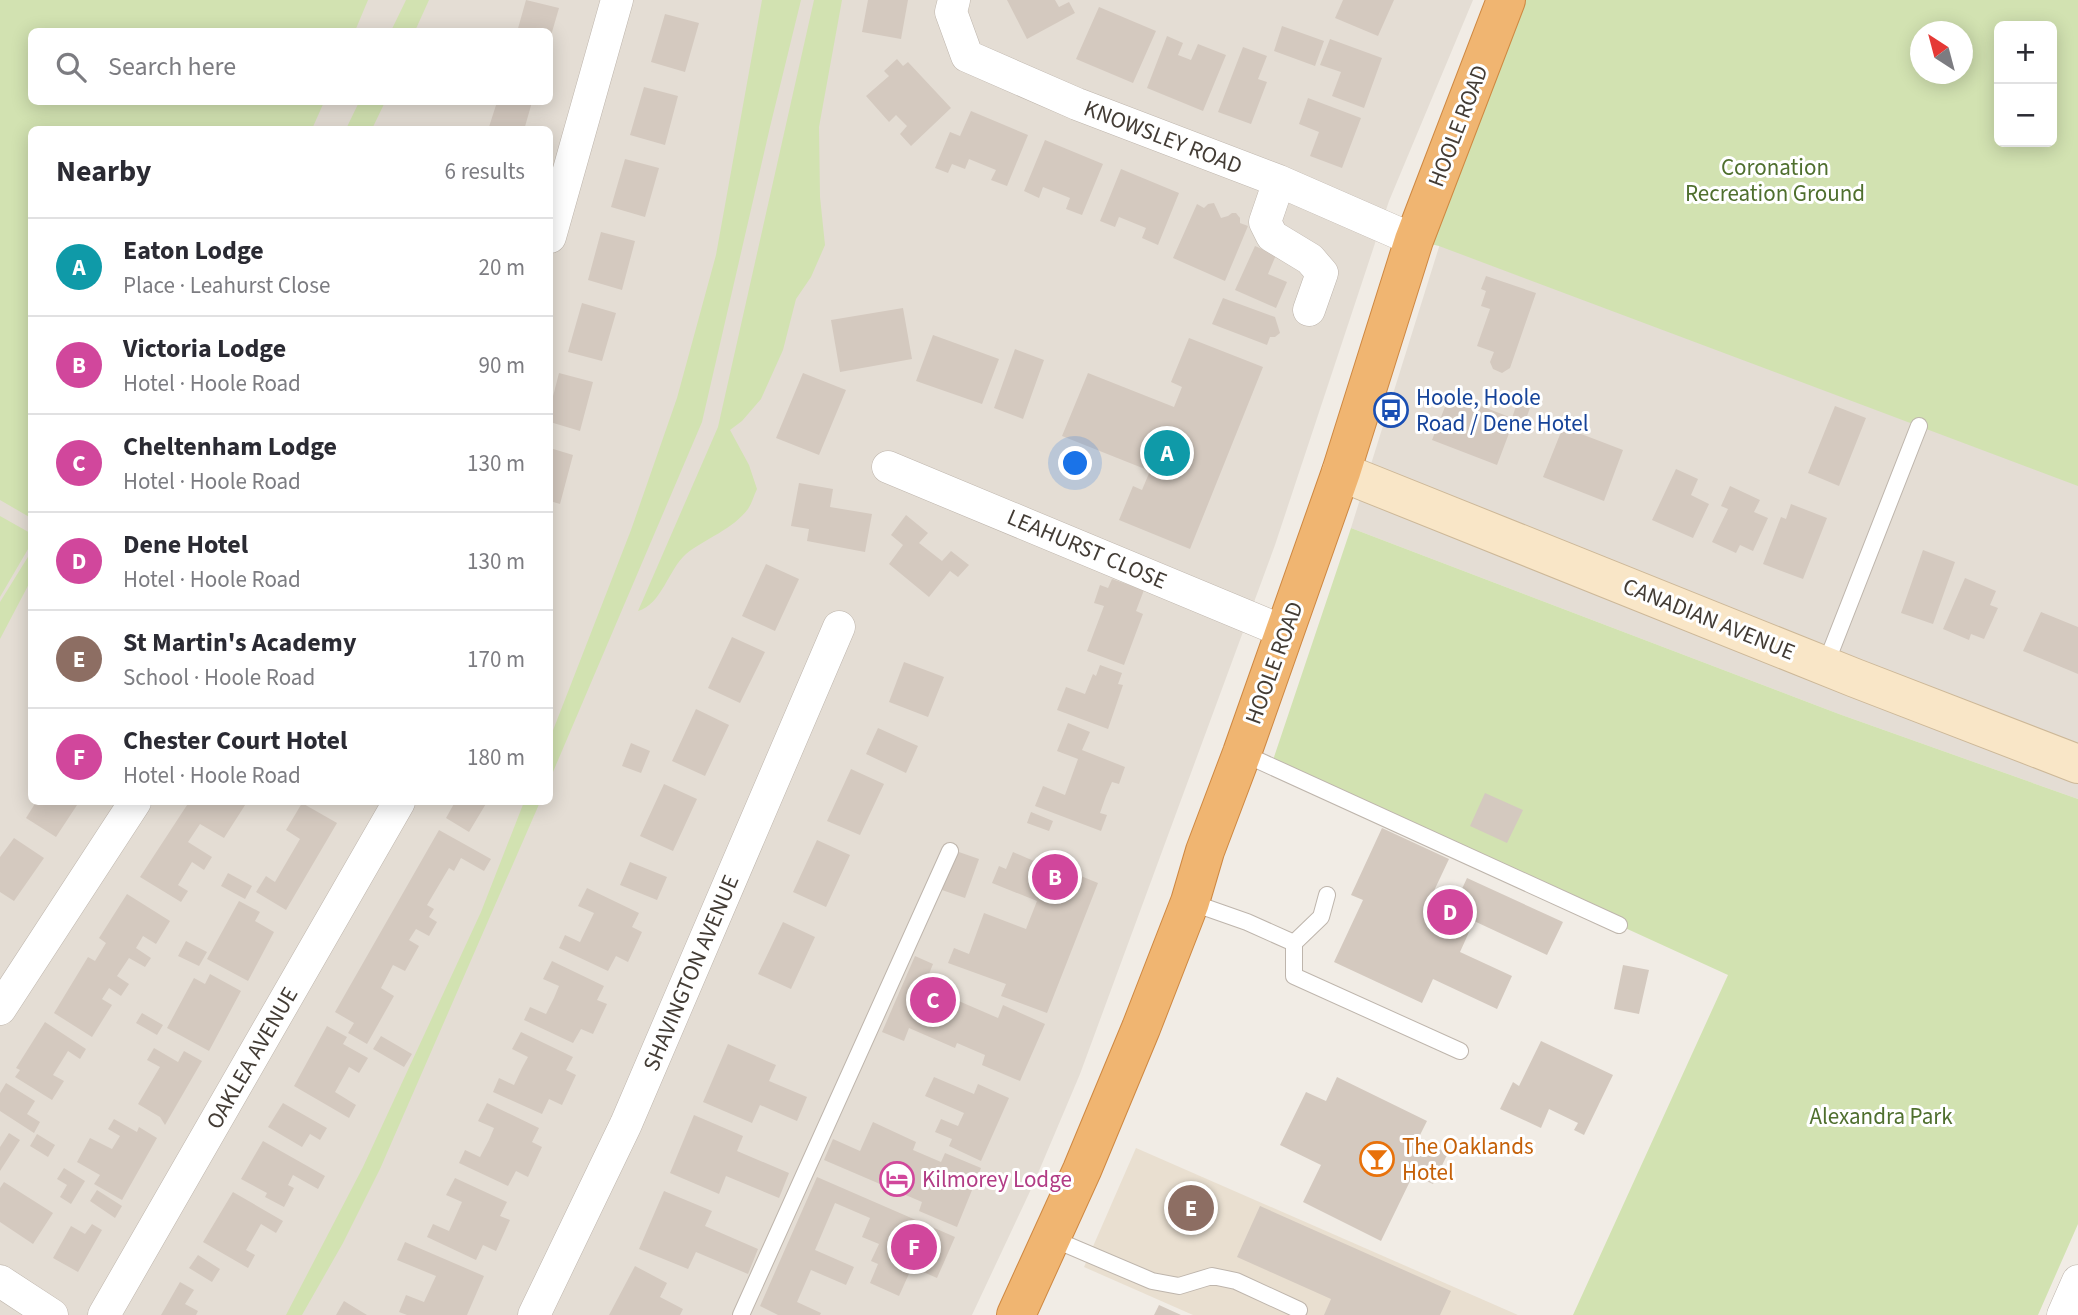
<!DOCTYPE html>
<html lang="en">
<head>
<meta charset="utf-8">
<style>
	body { margin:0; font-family:"Source Sans 3",sans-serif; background:#f2f2f3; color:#2b2b33 }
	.controls { position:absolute; right:21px; top:21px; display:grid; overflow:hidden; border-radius:10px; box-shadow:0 4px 18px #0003 }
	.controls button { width:63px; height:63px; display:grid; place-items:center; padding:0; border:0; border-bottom:2px solid #e1e1e2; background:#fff; color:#2b2b33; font:35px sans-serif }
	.compass { position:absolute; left:1910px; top:21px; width:63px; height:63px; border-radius:50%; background:#fff; box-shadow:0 4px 18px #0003; rotate:324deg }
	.you { position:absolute; left:1076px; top:464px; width:24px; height:24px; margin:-18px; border:5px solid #fff; border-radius:50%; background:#1a73e8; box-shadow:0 0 0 10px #1a73e833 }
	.badge { display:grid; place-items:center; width:46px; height:46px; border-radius:50%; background:#db2777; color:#fff; font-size:23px; font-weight:700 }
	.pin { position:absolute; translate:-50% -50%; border:4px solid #fff; box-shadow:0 2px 7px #0006 }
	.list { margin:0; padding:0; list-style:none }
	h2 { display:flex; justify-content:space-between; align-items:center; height:91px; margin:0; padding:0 28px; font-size:30px }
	h2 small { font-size:23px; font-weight:400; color:#7c7c81 }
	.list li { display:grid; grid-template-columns:46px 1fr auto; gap:21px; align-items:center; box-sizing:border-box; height:98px; padding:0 28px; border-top:2px solid #e1e1e2 }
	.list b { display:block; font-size:26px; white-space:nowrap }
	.list p { margin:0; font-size:23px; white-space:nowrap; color:#7c7c81 }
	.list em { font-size:23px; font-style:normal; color:#7c7c81 }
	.icon { flex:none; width:38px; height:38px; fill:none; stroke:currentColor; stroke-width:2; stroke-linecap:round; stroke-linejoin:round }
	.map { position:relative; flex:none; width:2078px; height:1315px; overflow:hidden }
	.search { position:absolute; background:#fff; box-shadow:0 4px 18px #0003; left:28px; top:28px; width:525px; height:77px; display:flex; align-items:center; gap:18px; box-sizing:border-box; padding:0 24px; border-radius:10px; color:#7c7c81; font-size:26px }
	.panel { position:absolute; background:#fff; box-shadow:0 4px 18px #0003; left:28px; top:126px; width:525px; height:679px; border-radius:10px }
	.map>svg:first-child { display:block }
	.residential { fill:#e4ddd4; fill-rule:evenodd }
	.education { fill:#e9dfd0 }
	.green { fill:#d2e2b1; fill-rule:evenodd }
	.building { fill:#d4c9bf }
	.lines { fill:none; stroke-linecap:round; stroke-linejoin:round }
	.lane-casing { stroke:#beb5ac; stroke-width:18 }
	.street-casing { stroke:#beb5ac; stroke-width:33 }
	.secondary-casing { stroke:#cdb898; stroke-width:40 }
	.highway-casing { stroke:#ce8842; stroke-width:40 }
	.lane { stroke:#fff; stroke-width:16 }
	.street { stroke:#fff; stroke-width:32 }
	.secondary { stroke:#f9e6c7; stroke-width:38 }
	.highway { stroke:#f0b571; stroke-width:38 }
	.labels { text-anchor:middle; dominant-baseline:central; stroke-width:6; stroke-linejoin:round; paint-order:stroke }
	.street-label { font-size:23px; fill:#433c35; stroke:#fff }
	.park-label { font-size:23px; fill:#4f6f2e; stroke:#fff }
	.transit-label { font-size:23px; fill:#164399; stroke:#fff; text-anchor:start }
	.food-label { font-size:23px; fill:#c56008; stroke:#fff; text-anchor:start }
	.hotel-label { font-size:23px; fill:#b23c85; stroke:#fff; text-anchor:start }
</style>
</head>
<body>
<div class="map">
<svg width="2078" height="1315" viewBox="0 0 2078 1315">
	<rect width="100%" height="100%" fill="#f1ece5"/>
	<path class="residential" d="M0,0H1473L1389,201L1275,545L1080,1074L1033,1185L972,1315H0ZM32,32H550V102H32ZM32,130H550V802H32Z
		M1506,0H2078V799L1839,714L1351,528L1439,247ZM1999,26H2052V142H1999ZM1920,32H1962V74H1920Z"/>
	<path class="education" d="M1136,1148L1518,1315H1193L1084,1267Z"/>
	<path class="green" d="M0,0H368L355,31L32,32V102H324L312,129L32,130L31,518L0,500Z
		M406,0H429L415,31H391Z
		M762,0H801L770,127L702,422L550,779V738L631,530L677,398L716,255Z
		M814,0H842L819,127L820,197L825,245L811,277L796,299L783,350L761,399L742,421L730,430L749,465L757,489C754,495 752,503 748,509C732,530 706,538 686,554C668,570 662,604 638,611L718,427Z
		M1506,0H2078V486L1439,246L1414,240ZM1999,26H2052V142H1999ZM1920,32H1962V74H1920Z
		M359,102H385L372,129H346Z
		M0,516L32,534L31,544L0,597Z
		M1351,528L1839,714L2078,799V1224L2038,1315H1573L1728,975L1271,766Z
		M31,552V580L0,639V602Z
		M524,802H540L380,1169L343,1243L302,1315H286L363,1167L481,912Z"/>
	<path class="building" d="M526,0L559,8L550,39V32H517Z
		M868,0H908L901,39L862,32Z
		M1007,0H1055L1059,7L1069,2L1075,13L1027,39Z
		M1343,0H1394L1378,36L1335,18Z
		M1099,7L1156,31L1133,83L1076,59Z
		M665,14L699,23L685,72L651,62Z
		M1282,26L1324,41L1315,66L1274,51Z
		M1167,36L1183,43L1178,55L1191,60L1198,44L1226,55L1203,111L1147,88Z
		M1330,39L1382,58L1364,108L1332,96L1341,72L1320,65Z
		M1243,47L1267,56L1258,79L1267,82L1251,124L1218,112Z
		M897,59L903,66L908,62L951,108L911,146L900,134L907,126L896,115L889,122L866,96L889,76L884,71Z
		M644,87L678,96L665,145L630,135Z
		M1308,98L1361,118L1342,168L1310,156L1319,132L1299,124Z
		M497,102H532L524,130H488Z
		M971,111L1028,135L1007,186L991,180L996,170L969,159L965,169L952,164L948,173L935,168L950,132L960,136Z
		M1045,140L1103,164L1082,215L1066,209L1070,198L1043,187L1039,198L1024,191Z
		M625,159L659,168L645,217L611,207Z
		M1121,169L1179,193L1158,245L1142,238L1146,228L1119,217L1115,227L1100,221Z
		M1214,203L1221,218L1228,216L1232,213H1236L1240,218V223L1248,226L1225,281L1173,258L1197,204L1204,208L1208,204Z
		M601,232L635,241L622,290L588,280Z
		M1255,246L1276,255L1268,274L1287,282L1276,308L1235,290Z
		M1486,276L1536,293L1510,368L1502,373L1493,369L1490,362L1494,352L1477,346L1490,309L1481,306L1486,291L1481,289Z
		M1223,298L1275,317L1280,333L1275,337H1270L1267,345L1212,324Z
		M582,303L616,313L602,361L568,352Z
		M903,308L912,359L840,372L831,320Z
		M933,335L999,359L982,404L916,381Z
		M1189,338L1263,367L1190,549L1119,520L1133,486L1142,490L1150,471L1062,436L1088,373L1174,407L1182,387L1171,382Z
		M1015,349L1044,360L1023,419L994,408Z
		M559,373L593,382L580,431L550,422V408Z
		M803,373L846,390L819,455L776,438Z
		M1450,394L1512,418L1517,403L1530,408L1521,432L1511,428L1497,465L1432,440Z
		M1835,406L1866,418L1839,486L1808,473Z
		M1563,427L1623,450L1604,501L1543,477Z
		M550,448L573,455L560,504L550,501Z
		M1676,469L1698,479L1691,495L1709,504L1693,538L1652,520Z
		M799,483L833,489L830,507L872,514L865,552L807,541L809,529L791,526Z
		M1730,486L1760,500L1754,512L1768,518L1753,551L1740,545L1736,553L1712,542L1728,509L1721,506Z
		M1791,504L1827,518L1803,579L1763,564L1781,517L1786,519Z
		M906,515L928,533L919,543L942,561L951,551L969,565L958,577L950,571L929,597L889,564L903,545L891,535Z
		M1923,550L1955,562L1933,624L1901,613Z
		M766,564L799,579L775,631L742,616Z
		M1965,578L1996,591L1990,605L1998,608L1984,639L1971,634L1969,640L1943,629Z
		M1112,579L1144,590L1136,611L1143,614L1124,665L1087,651L1104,606L1094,603L1100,585L1108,588Z
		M2041,612L2078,627V674L2023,651Z
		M732,637L765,652L740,703L708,688Z
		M904,662L944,677L928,717L889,702Z
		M1100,665L1122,673L1118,684L1123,685L1108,729L1057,710L1066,687L1085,694L1093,674L1096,676Z
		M696,709L729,725L705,776L672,761Z
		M1068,723L1090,732L1082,750L1125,767L1119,784L1112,782L1106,796L1100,813L1107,815L1101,831L1035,806L1043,786L1065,795L1078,759L1057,751Z
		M878,728L918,746L906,773L866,754Z
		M631,743L650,751L641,773L622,766Z
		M851,769L884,784L860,835L827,821Z
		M664,784L697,799L673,851L640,836Z
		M1485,793L1523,810L1507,843L1470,826Z
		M36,802H79L56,837L26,818Z
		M189,802H247L224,838L200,824L188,842L212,857L204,870L192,862L178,885L188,891L181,902L140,877Z
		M455,802H487L469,832L446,818Z
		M302,803L337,823L286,910L256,892L266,876L275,882L300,839L286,830Z
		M1031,812L1053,821L1049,831L1027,823Z
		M1382,828L1449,859L1433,893L1455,904L1467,878L1563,922L1547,955L1474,921L1460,952L1512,976L1497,1009L1433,979L1422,1003L1334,962L1363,900L1351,895Z
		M439,830L491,859L484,871L461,858L454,871L449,868L427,905L434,909L429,917L437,922L429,936L416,929L409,940L419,946L405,971L393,965L381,988L394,996L367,1044L348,1033L354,1023L335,1012Z
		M14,838L44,858L14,901L0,892V857Z
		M817,840L850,855L826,907L793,892Z
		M956,851L979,859L965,898L942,890Z
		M1013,852L1050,868L1056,854L1075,863L1071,872L1098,883L1047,1013L1001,996L1006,984L948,963L954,948L969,954L984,913L1026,929L1037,901L992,883L999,866L1006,869Z
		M630,862L667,877L657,900L620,885Z
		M228,873L252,886L245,899L221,886Z
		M587,888L639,913L632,927L642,932L628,962L616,956L608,971L559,948L565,935L580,942L594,913L578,906Z
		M127,894L170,921L156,944L143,936L136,948L151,958L145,967L129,958L117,976L129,984L121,996L109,988L102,999L112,1005L92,1037L54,1013L88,957L95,961L106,943L99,938Z
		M239,901L260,912L255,921L274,932L248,981L207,959Z
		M783,922L815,937L791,989L758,974Z
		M186,941L207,952L199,966L178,956Z
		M915,956L933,964L924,986L998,1018L1003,1005L1045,1024L1020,1081L982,1065L985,1055L957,1043L955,1048L909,1028L904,1041L882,1032Z
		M552,961L604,986L597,1000L607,1004L593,1034L581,1029L573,1043L524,1020L530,1007L546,1014L554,998L559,986L543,979Z
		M1623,965L1649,970L1639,1014L1614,1009Z
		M210,974L241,991L209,1051L167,1028L194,978L205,984Z
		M142,1013L163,1025L157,1035L136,1023Z
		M45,1022L86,1049L80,1059L68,1051L53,1075L64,1081L52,1100L15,1077L20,1070L16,1068Z
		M327,1026L347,1037L343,1044L368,1058L359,1073L349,1067L335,1092L356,1105L349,1118L294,1086Z
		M521,1032L573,1057L566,1070L576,1075L562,1105L549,1099L542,1114L493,1092L499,1078L514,1085L522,1068L528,1057L512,1049Z
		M381,1036L412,1054L404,1067L373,1049Z
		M1541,1041L1613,1075L1584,1135L1574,1130L1578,1123L1549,1109L1541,1128L1500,1109L1513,1082L1519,1086Z
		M728,1044L776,1065L769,1081L807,1097L797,1121L760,1105L752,1123L703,1102Z
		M154,1048L178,1062L184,1051L202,1061L165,1125L160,1117L138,1104L160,1067L147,1060Z
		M934,1077L974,1094L978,1084L1009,1098L981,1161L949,1146L952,1139L935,1132L941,1119L958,1126L964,1113L925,1096Z
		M1337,1077L1427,1121L1418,1139L1448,1153L1433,1184L1413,1175L1381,1241L1303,1202L1321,1165L1280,1145L1306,1092L1326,1101Z
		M6,1083L35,1101L27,1114L40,1122L34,1133L0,1111V1093Z
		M283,1103L327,1128L320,1140L310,1134L302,1147L268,1127Z
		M487,1103L539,1128L532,1142L542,1147L528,1177L516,1171L508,1186L459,1163L465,1150L480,1157L489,1140L494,1128L478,1121Z
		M694,1115L743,1136L737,1151L789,1173L779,1198L726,1176L719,1194L670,1173Z
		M114,1119L137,1132L139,1127L157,1138L122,1200L94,1184L100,1175L77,1162L90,1138L112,1149L120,1136L108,1129Z
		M873,1122L916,1142L913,1150L941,1162L945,1153L981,1168L957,1227L919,1211L922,1202L824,1160L833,1139L860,1151Z
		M9,1133L20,1140L0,1171V1147Z
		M37,1134L55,1145L48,1157L30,1146Z
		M263,1141L325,1176L318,1189L293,1175L288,1185L294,1188L284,1207L265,1197L267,1193L241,1179Z
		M64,1168L85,1181L71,1204L60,1197L67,1185L57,1179Z
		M817,1177L955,1237L937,1278L912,1267L899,1296L870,1283L878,1264L871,1261L879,1244L862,1237L870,1218L835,1203L815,1250L854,1267L846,1285L811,1270L797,1302L821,1313L820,1315H778L760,1306Z
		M455,1178L507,1202L500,1216L510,1220L496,1251L483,1245L476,1260L427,1237L433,1224L449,1231L462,1202L446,1195Z
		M4,1182L53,1213L33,1244L0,1222V1188Z
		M97,1190L122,1206L115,1218L90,1201Z
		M664,1191L712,1211L705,1226L758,1249L748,1274L696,1252L688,1269L639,1249Z
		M233,1192L283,1221L276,1233L261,1224L246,1250L255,1255L248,1268L203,1242Z
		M1260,1206L1451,1291L1440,1315H1324L1331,1299L1237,1257Z
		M92,1224L102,1230L78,1272L53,1258L71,1226L85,1234Z
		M405,1242L484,1276L467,1315H407L399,1312L406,1295L424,1302L436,1276L397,1260Z
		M198,1255L220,1269L212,1282L189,1268Z
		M635,1266L667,1283L660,1297L683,1309L680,1315H609Z
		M180,1282L194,1290L185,1304L198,1311L196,1315H161Z
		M344,1301L367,1315H336Z
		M1159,1305L1181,1315H1154Z"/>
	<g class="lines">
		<g class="lane-casing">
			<path id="lane" d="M1825,666L1919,426
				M1242,753L1619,925
				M1190,902L1247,922L1294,943L1321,917L1327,895
				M1294,943V976L1460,1051
				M1051,1238L1152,1281L1179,1286L1212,1276L1236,1281L1299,1310
				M741,1315L950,851"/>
		</g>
		<g class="street-casing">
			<path id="street" d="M954,0L951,12L967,56L1077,104L1279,181L1414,240
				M1279,181L1265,222L1272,236L1310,259L1322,273L1309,310
				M550,237L617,0
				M888,467L1285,632
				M0,1009L135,802
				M0,1281L52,1315
				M104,1315L399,802
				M534,1315L626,1124L839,627
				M2063,1315L2078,1281"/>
		</g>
		<g class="secondary-casing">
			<path id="secondary" d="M1341,472L1855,678L2078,764"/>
		</g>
		<g class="highway-casing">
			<path id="highway" d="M1016,1315L1082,1170L1141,1028L1190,902L1205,851L1242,753L1341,472L1414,240L1506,0"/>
		</g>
		<use href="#lane" class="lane"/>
		<use href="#street" class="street"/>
		<use href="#secondary" class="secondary"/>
		<use href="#highway" class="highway"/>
	</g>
	<defs>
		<g id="bus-ring" transform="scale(1.75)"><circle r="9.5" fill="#fff" stroke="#1a4fb4" stroke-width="1.5"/><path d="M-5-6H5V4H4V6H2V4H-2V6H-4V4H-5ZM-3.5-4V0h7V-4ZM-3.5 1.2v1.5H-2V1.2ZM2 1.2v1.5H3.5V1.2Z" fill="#1a4fb4"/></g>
		<g id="bar-ring" transform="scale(1.75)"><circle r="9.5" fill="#fff" stroke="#e8710a" stroke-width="1.5"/><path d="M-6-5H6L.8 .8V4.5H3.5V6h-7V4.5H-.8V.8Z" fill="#e8710a"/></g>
		<g id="hotel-ring" transform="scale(1.75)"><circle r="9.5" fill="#fff" stroke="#d1479c" stroke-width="1.5"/><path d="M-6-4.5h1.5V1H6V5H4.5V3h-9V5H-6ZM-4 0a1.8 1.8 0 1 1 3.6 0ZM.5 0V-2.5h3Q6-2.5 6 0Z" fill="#d1479c"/></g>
	</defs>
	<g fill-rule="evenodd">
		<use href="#bus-ring" x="1391" y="410"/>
		<use href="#bar-ring" x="1377" y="1159"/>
		<use href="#hotel-ring" x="897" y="1179"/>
	</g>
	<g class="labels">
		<g class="street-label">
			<text transform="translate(1458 126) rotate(-69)">HOOLE ROAD</text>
			<text transform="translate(1163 137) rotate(21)">KNOWSLEY ROAD</text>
			<text transform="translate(1087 549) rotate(23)">LEAHURST CLOSE</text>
			<text transform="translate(1709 619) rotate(22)">CANADIAN AVENUE</text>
			<text transform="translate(1274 663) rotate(-70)">HOOLE ROAD</text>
			<text transform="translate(691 973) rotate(-67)">SHAVINGTON AVENUE</text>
			<text transform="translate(252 1058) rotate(-60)">OAKLEA AVENUE</text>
		</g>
		<g class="park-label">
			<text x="1775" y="167">Coronation<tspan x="1775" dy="26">Recreation Ground</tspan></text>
			<text x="1881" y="1116">Alexandra Park</text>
		</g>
		<g class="transit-label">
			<text x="1416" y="397">Hoole, Hoole<tspan x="1416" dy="26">Road / Dene Hotel</tspan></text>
		</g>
		<g class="food-label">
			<text x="1402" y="1146">The Oaklands<tspan x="1402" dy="26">Hotel</tspan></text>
		</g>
		<g class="hotel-label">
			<text x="922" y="1179">Kilmorey Lodge</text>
		</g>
	</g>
</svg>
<div class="controls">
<button>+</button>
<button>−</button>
</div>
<svg class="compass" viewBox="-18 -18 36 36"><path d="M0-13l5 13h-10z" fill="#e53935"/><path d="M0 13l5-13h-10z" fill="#7c7c81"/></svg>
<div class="you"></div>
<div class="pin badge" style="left:1167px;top:453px;background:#0f9aa8">A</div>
<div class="pin badge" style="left:1055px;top:877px;background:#d1479c">B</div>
<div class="pin badge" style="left:933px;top:1000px;background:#d1479c">C</div>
<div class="pin badge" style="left:1450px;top:912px;background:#d1479c">D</div>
<div class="pin badge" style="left:1191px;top:1208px;background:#8d6e63">E</div>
<div class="pin badge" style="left:914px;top:1247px;background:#d1479c">F</div>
<div class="search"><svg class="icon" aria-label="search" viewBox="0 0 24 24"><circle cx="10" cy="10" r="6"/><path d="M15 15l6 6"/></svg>Search here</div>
<section class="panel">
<h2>Nearby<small>6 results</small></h2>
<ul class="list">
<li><span class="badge" style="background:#0f9aa8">A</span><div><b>Eaton Lodge</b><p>Place · Leahurst Close</p></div><em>20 m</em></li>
<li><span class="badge" style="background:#d1479c">B</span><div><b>Victoria Lodge</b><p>Hotel · Hoole Road</p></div><em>90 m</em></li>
<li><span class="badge" style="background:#d1479c">C</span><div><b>Cheltenham Lodge</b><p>Hotel · Hoole Road</p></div><em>130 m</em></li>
<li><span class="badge" style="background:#d1479c">D</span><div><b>Dene Hotel</b><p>Hotel · Hoole Road</p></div><em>130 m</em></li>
<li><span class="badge" style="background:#8d6e63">E</span><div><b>St Martin's Academy</b><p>School · Hoole Road</p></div><em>170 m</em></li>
<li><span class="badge" style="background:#d1479c">F</span><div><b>Chester Court Hotel</b><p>Hotel · Hoole Road</p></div><em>180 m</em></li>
</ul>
</section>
</div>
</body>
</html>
